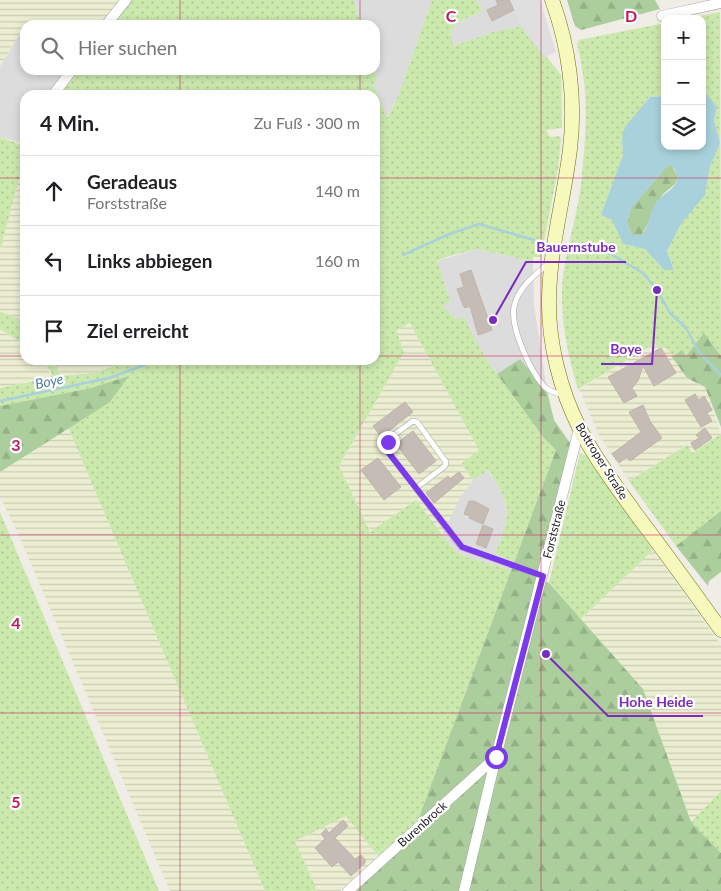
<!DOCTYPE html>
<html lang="de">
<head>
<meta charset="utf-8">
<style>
	body { margin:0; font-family:Lato,sans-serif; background:#f6f6f6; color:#202124 }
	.controls { position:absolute; right:15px; top:15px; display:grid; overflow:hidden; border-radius:10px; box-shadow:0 2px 8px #0003 }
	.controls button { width:45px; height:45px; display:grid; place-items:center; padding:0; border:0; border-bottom:1px solid #e0e0e0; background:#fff; color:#202124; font:25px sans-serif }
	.stop { position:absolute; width:15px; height:15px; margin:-11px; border:4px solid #7c3aed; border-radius:50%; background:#fff }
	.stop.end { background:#7c3aed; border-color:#fff; box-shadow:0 1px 5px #0008 }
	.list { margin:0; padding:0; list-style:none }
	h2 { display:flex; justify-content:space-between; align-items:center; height:65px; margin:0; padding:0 20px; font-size:21px }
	h2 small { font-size:16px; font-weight:400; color:#757577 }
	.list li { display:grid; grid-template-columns:32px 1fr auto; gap:15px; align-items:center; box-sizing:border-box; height:70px; padding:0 20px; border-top:1px solid #e0e0e0 }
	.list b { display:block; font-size:19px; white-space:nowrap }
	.list p { margin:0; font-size:16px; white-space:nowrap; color:#757577 }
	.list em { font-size:16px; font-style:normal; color:#757577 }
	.icon { flex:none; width:28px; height:28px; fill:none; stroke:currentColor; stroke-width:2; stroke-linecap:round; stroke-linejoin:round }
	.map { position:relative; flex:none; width:721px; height:891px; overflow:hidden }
	.search { position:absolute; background:#fff; box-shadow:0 2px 8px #0003; left:20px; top:20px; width:360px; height:55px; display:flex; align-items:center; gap:12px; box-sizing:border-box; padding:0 18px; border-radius:15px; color:#757577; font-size:19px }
	.panel { position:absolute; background:#fff; box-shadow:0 2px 8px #0003; left:20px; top:90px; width:360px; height:275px; border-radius:15px }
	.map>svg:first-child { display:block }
	.residential { fill:#dddcdc }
	.farmland { fill:url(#farmland-rules) }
	.grass { fill:url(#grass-dots) }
	.forest { fill:url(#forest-firs) }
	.parking { fill:#dfdfdf }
	.water { fill:#a8d1dc; fill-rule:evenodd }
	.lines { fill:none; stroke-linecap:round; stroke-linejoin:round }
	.stream { stroke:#a8d1dc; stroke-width:2.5 }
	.building { fill:#c4bcb5; stroke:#c1b3a9 }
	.service-casing { stroke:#a6a6a6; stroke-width:6 }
	.minor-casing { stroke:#a6a6a6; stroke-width:11 }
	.secondary-casing { stroke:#6a7508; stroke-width:15 }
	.service { stroke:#fff; stroke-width:5 }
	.minor { stroke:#fff; stroke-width:10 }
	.secondary { stroke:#f6f8bc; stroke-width:14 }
	.route { stroke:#7c3aed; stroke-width:6 }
	.grid { fill:none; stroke:#c2185b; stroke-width:1; stroke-opacity:0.55 }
	.labels { text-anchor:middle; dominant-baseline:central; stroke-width:4.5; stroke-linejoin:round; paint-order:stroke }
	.street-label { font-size:12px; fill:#1f1f1f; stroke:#fff }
	.water-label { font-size:14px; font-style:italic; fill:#4b7aa5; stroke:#fff }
	.grid-label { font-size:16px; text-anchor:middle; font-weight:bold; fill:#c2185b; stroke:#fff; stroke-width:4.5; stroke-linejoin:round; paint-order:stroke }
	.leader { fill:none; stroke:#7b2cbf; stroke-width:2 }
	.callout-dot { fill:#7b2cbf; stroke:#fff; stroke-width:2 }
	.callout-label { font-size:14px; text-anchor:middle; font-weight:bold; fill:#7b2cbf; stroke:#fff; stroke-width:4.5; stroke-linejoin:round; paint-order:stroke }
</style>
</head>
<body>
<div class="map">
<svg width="721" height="891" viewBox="0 0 721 891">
	<defs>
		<pattern id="farmland-rules" width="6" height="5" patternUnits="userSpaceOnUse" patternTransform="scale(1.25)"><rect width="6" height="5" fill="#eceed2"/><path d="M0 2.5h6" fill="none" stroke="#caccb4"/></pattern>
		<pattern id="grass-dots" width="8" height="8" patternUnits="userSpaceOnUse" patternTransform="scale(1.25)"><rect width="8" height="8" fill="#cbe8ad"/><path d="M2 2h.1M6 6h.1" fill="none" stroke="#aec794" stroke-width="1.8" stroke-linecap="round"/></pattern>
		<pattern id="forest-firs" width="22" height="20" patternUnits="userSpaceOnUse" patternTransform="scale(1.25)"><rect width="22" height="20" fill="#abce9c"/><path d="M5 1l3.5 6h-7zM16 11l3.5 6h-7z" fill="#93b086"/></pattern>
	</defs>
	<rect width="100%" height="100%" fill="#f0ece6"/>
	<path class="residential" d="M354,0H432L397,99L386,118L373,84L377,80L374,70L375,25H361Z
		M476,0H515L511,2L522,26L493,32L453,46L451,31L457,23L482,11Z
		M25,25V70H68L49,95H25V129L22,143L0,137V67Z
		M478,249L533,262L534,305L547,391L520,359L497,374L475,343L465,319H456L441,306L437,261Z
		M487,470L503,492L507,513L505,529L495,554L514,562L511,570L466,557L454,550L442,534L461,496L473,480Z"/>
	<path class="farmland" d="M0,0H121L101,25H25L0,66Z
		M25,156V321L0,312V251Z
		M410,323L479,450L461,464L473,480L461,496L442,534L416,500L370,532L339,467L404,352L396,330Z
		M0,329L25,345V360H43L52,377L0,388Z
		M654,344L668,349L687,378L705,387L721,434L692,453L686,445L629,481L599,435L579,389Z
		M53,360H133L94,373L68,377L61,376Z
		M68,427L265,891H170L17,531L0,497V472Z
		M653,550L721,645V791L691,822L643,689L581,619Z
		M346,816L378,856L340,891H317L295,841Z"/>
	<path class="grass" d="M130,0H354L361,25H109Z
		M432,0H476L482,11L457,23L451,31L453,46L493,32L522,26L561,75L562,128L546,130L550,137L560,136L561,140L558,168L541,257H533V262L478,249L449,256L437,261L450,301L442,306L456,319L465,318C478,351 499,376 519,404C531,420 542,436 556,450L514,562L495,554C511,514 513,506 488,470L473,480L461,464L479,450L410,323L396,330L404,352L339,466L370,532L416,500L454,550L466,557L511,570L418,820L378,856L346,816L295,841L317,891H265L68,427L110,402L128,377L91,388L0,406V388L50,378L52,374L43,360H53L61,376L94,373L133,360H375V95H59L79,70H374L377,80L373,84L387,118L397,99Z
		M720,12L721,356L704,334L686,356L681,351L672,357L668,349L654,344L578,389C568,356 561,323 562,288C564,253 577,219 581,184C586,133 590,94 577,44L579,40L665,23V96L649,97L622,139L623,155L601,215L612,220L623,244L645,249L664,270L674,269L667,251L681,224L705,195L710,167L720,143L714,120L717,107L702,91V19H685Z
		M0,137L25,146V156L0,251Z
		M0,312L25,321V345L0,329Z
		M721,434V511L676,546L629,481L687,445L692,453Z
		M580,453L585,455L653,550L581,619L549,583Z
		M0,512L159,891H0Z
		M721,791V853L691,822Z"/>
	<path class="forest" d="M567,0H655L660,9L581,30L575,26Z
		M667,166H672L678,177L675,184L662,195L642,235H632L627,223L631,208Z
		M704,333L721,356V427L705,387L687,378L672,357L682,350L686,356Z
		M520,359L547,391L554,420L570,443L537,577L549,583L643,689L691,822L721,853V891H352L412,836L556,450L544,438L497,374Z
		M129,376L110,402L0,472V406L91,388Z
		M721,511V572L709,581L708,586L676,546Z"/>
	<path class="parking" d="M515,0H540L556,52L545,57L525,33L511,2Z"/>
	<path class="water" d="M703,90L717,107L714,120L720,143L710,167L705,195L681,224L667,251L674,270H664L645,249L623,244L612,220L601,215L623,155L622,139L625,127L650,97L665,96V146H702ZM667,166H672C676,171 679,177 676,183C672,191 661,195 656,202C649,212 650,225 642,235H632L627,223L631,208Z"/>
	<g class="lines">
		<path class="stream" d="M577,245L602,249L643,273L657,290L670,313L686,328L699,352L721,375
			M403,255L447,235L479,224L534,240
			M375,268L378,266
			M0,401L109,378L158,360"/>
	</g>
	<path class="building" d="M496,0H509L514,10L492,21L487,10L498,5Z
		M471,270L492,330L478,335L470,306L465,308L463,305L457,289L464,287L460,274Z
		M661,348L676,373L654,386L643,366L638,381L632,388L637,396L624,403L608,377Z
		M695,394L699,400L704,396L712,410L707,413L712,421L701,427L685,400Z
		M405,402L413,412L381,437L373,426Z
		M643,405L650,421L662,438L630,461L627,457L619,463L612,454L641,432L629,412Z
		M705,428L712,438L695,450L691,443L699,438L696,435Z
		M413,431L436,461L419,474L396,444Z
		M378,458L401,487L384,500L361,470Z
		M459,472L464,478L434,503L426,493L448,476L450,479Z
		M469,501H474L489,509L483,524L469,518L470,516L464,514Z
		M483,525L493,529L486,548L476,544Z
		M343,820L348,826L335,838L355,859L361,855L365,860V863L351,876L338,862L332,867L315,848L325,839L321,834L326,829L329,833Z"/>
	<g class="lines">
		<g class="service-casing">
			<path id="service" d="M549,263C535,275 518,287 514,307C510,327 531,374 546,388C551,392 557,393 564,395
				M416,488L445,466L446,462L417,422L413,421L391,437L388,443V452L461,547L542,576"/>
		</g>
		<g class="minor-casing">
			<path id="minor" d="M662,16L721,3
				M106,25L126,0
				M53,95L72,70
				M348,891L496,757
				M464,891L496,757L579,429"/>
		</g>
		<g class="secondary-casing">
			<path id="secondary" d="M552,0C569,46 576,99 570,149C564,199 550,247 549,298C548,342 560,390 580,429C595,459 617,487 636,514C665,552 693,591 721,630"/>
		</g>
		<use href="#service" class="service"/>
		<use href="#minor" class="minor"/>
		<use href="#secondary" class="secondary"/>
	</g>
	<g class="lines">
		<path class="route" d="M388,442V452L462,547L543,576L496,757"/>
	</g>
	<path class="grid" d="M180,0V25M360,0V25M541,0V891M180,70V95M360,70V95M0,178H25M375,178H721M0,356H25M375,356H721M180,360V891M360,360V891M0,535H721M0,713H721"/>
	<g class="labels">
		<g class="street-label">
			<text transform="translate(602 461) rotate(58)">Bottroper Straße</text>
			<text transform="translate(554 529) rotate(-76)">Forststraße</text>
			<text transform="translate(422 824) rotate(-42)">Burenbrock</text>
		</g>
		<g class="water-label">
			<text transform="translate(49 381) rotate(-12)">Boye</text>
		</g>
	</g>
	<g class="grid-label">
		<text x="451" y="22">C</text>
		<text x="631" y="22">D</text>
		<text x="16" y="451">3</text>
		<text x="16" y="629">4</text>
		<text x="16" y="808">5</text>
	</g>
	<path class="leader" d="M493 320L526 262H626M657 290L652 364H601M546 654L608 716H703"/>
	<g class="callout-dot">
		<circle cx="493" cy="320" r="5"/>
		<circle cx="657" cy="290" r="5"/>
		<circle cx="546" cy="654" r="5"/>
	</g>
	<g class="callout-label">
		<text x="576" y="252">Bauernstube</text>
		<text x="626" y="354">Boye</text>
		<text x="656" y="707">Hohe Heide</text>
	</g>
</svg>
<div class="controls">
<button>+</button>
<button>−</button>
<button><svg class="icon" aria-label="layers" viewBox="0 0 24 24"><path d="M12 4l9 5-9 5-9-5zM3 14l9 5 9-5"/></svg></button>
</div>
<div class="stop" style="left:496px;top:757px"></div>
<div class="stop end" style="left:388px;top:442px"></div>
<div class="search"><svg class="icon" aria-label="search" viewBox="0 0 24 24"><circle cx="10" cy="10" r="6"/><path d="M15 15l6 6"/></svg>Hier suchen</div>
<section class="panel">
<h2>4 Min.<small>Zu Fuß · 300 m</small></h2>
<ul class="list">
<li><svg class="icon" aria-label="ahead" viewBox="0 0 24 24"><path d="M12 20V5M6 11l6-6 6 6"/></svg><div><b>Geradeaus</b><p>Forststraße</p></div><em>140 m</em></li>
<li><svg class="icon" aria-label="left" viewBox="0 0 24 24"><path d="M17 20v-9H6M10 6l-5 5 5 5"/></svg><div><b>Links abbiegen</b></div><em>160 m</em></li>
<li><svg class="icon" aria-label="arrive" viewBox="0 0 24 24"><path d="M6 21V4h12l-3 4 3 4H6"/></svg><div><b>Ziel erreicht</b></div></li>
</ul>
</section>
</div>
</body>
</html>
